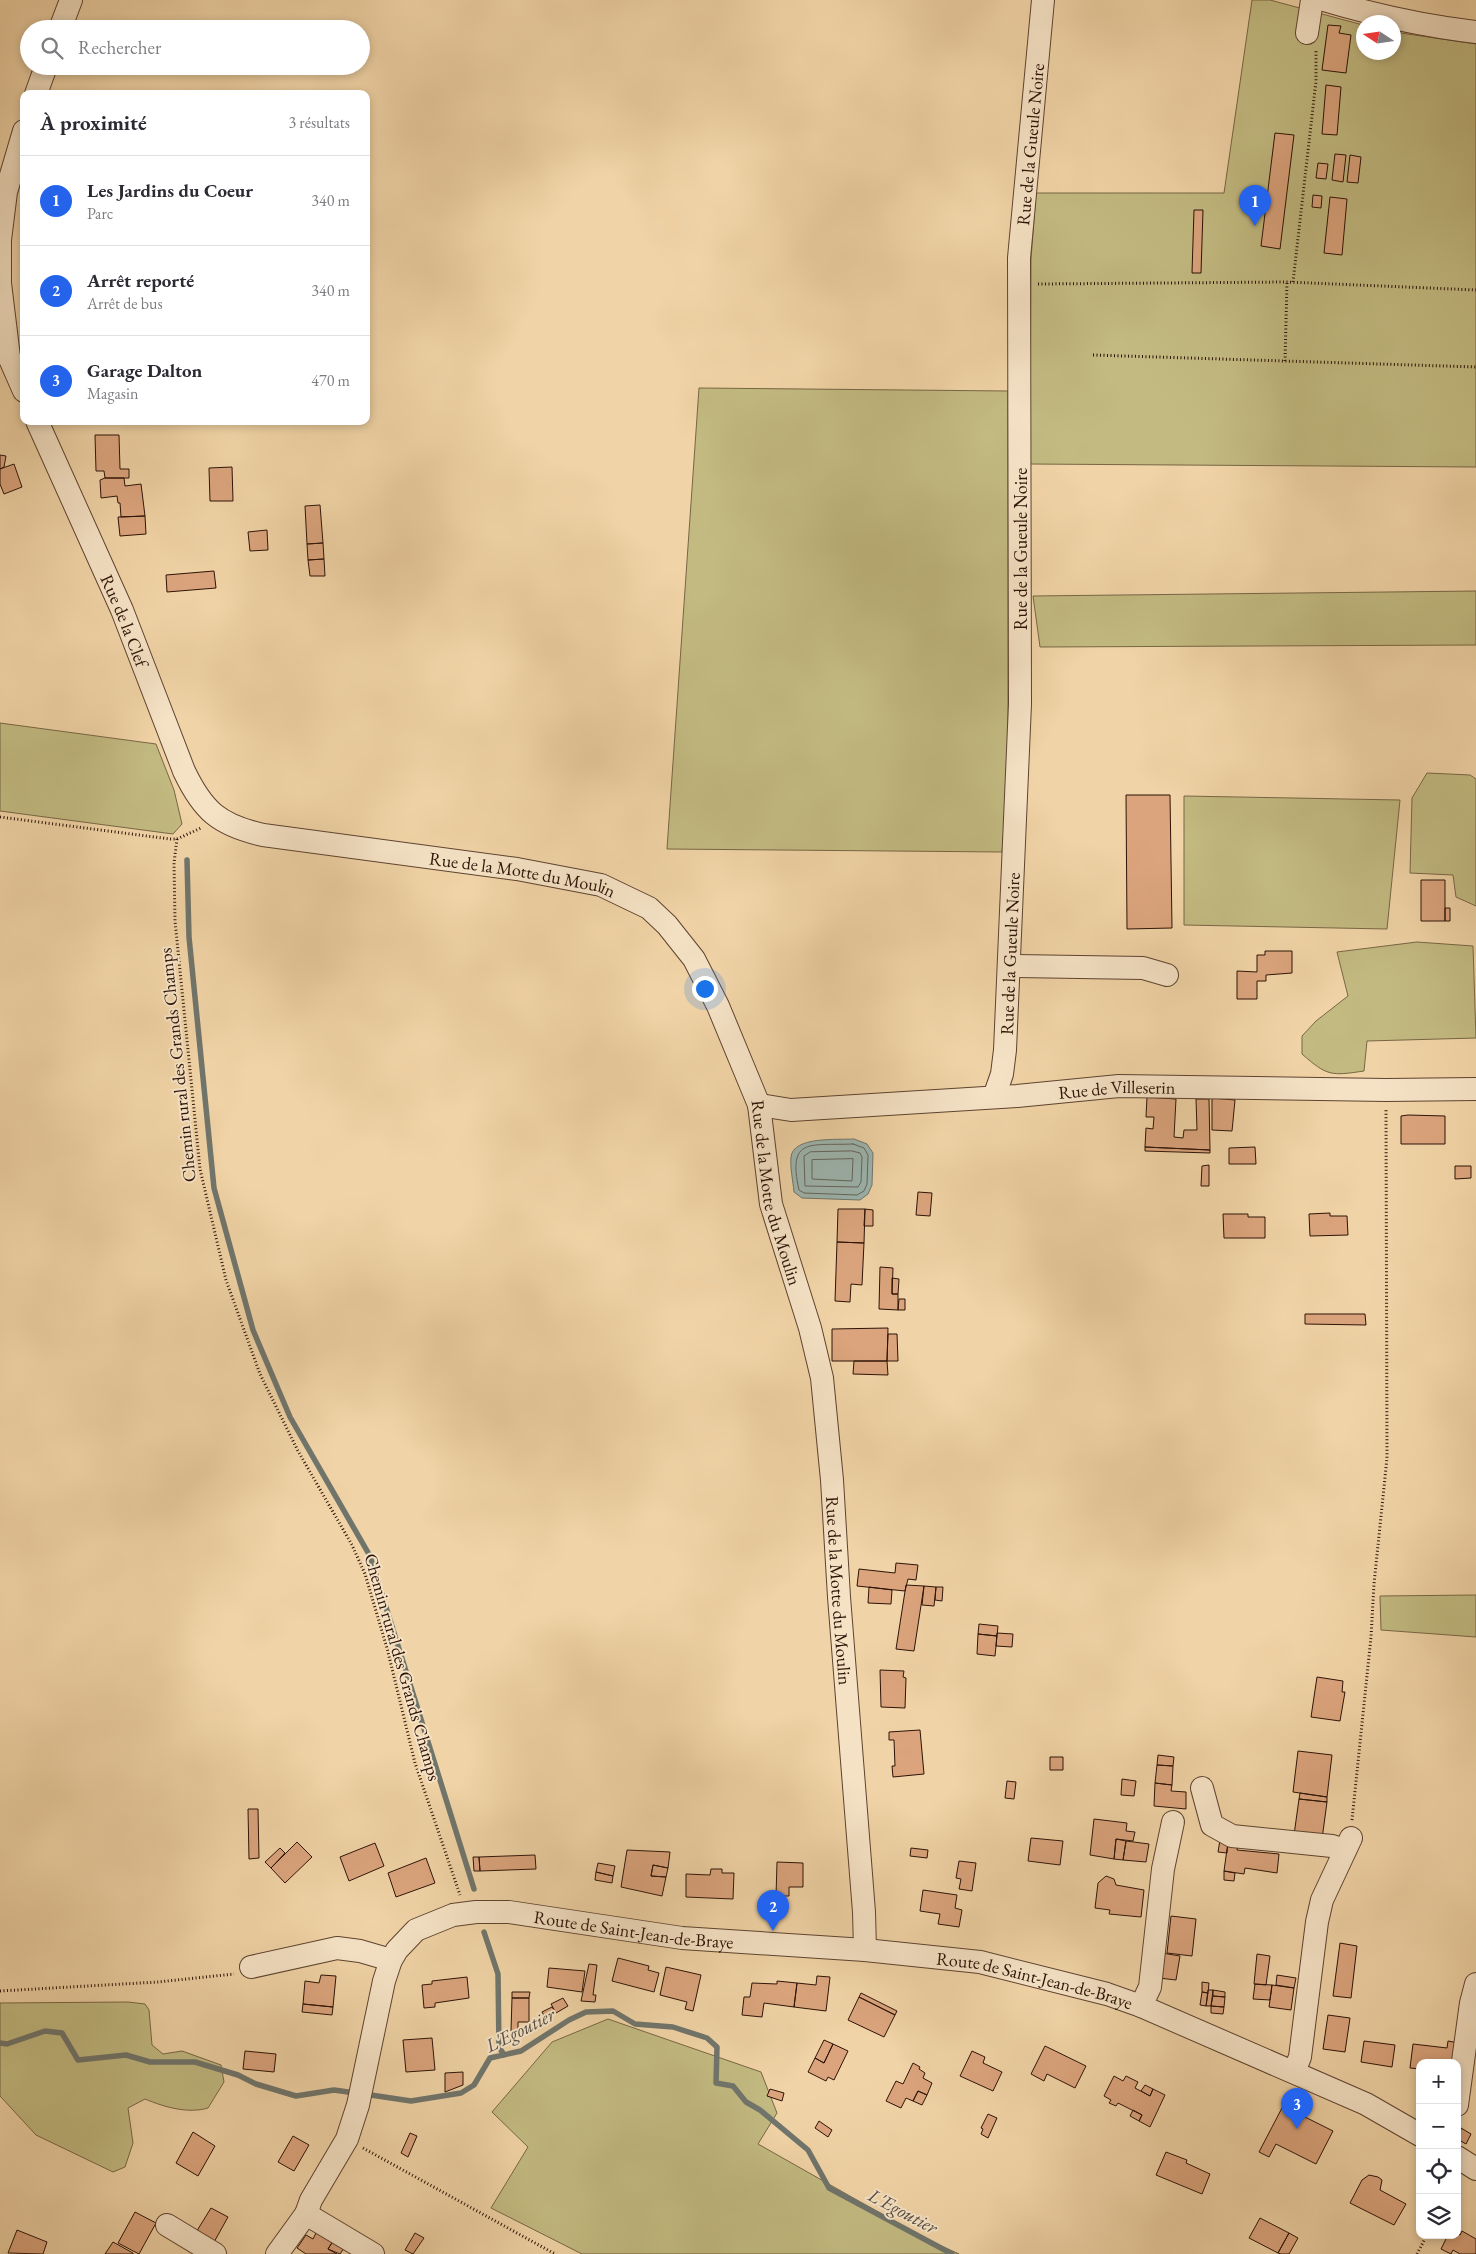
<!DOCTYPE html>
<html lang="fr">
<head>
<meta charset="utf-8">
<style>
	body { margin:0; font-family:"EB Garamond",serif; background:#f2f2f3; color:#2b2b33 }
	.controls { position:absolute; right:15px; bottom:15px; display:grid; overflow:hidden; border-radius:10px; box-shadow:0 2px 8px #0003 }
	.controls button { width:45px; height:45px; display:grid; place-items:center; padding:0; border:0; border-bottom:1px solid #e1e1e2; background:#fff; color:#2b2b33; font:25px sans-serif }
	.compass { position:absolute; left:1356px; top:15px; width:45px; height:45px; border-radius:50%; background:#fff; box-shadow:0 2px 8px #0003; rotate:282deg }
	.you { position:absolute; left:704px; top:988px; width:18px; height:18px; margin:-12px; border:4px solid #fff; border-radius:50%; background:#1a73e8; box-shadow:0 0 0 8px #1a73e833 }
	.badge { display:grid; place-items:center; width:32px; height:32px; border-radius:50%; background:#2563eb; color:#fff; font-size:16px; font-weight:700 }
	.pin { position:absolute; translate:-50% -41px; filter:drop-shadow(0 1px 2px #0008) }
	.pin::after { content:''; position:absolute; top:26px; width:18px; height:15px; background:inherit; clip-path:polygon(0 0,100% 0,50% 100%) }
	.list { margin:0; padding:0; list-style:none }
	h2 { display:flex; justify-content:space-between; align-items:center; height:65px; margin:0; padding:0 20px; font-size:21px }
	h2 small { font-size:16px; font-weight:400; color:#7c7c81 }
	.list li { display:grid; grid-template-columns:32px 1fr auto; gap:15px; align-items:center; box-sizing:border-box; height:90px; padding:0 20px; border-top:1px solid #e1e1e2 }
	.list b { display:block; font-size:19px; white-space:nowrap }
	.list p { margin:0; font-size:16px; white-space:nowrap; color:#7c7c81 }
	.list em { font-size:16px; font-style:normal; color:#7c7c81 }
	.icon { flex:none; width:28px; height:28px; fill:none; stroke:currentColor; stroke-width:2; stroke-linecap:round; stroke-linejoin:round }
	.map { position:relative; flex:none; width:1476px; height:2254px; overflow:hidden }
	.search { position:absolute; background:#fff; box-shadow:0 2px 8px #0003; left:20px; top:20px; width:350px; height:55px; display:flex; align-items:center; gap:12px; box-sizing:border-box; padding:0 18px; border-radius:28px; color:#7c7c81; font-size:19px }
	.panel { position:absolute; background:#fff; box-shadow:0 2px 8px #0003; left:20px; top:90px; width:350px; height:335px; border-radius:10px }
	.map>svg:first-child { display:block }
	.green { fill:#c2ba81; stroke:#786644 }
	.water { fill:#9cb6b0; stroke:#70756c }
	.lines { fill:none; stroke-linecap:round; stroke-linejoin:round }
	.shore { stroke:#64645c; stroke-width:1 }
	.stream { stroke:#70756c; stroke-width:5.5 }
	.building { fill:#dba47d; stroke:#2d1307 }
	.minor-casing { stroke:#5e432f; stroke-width:24 }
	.path { stroke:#2d1307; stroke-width:3; stroke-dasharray:1 2.5; stroke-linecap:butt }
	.minor { stroke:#f5e2c5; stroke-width:22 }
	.labels { text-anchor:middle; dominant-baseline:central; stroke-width:4; stroke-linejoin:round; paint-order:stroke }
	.street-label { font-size:18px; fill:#2d1307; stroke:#f5e2c5 }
	.water-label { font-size:19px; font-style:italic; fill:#544c42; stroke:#f5e2c5 }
</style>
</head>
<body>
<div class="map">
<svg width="1476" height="2254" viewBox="0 0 1476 2254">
	<rect width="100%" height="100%" fill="#f0d3a6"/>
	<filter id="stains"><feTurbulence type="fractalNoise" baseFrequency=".004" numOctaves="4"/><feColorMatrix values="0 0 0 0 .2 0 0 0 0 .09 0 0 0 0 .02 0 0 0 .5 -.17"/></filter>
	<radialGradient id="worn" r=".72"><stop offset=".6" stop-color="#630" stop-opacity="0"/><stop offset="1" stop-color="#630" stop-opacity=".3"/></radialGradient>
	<path class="green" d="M1252,0H1270L1363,25L1364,52H1394V32L1476,44V467L1030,464L1031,259L1036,193H1224Z
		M699,388L1008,391V781L1002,852L667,849Z
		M1476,591V645L1040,647L1033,596Z
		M0,723L156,744L174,790L182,824L173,834L0,811Z
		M1427,773L1470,775L1476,779V906L1456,897L1453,875L1410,873L1412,798Z
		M1184,796L1400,800L1387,929L1184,925Z
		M1417,942L1473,946L1476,1038L1367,1041L1364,1071C1331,1076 1327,1076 1302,1054V1036L1316,1021L1348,996L1337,952Z
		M1476,1595V1637L1381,1630L1380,1596Z
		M128,2002L145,2004L149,2010L152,2045L163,2054L182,2051L221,2065L224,2082L208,2108C188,2114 164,2107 145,2099L128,2108L133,2143L125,2167L113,2172L36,2135L0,2096V2003Z
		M608,2019L761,2072L777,2113L758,2144L924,2238L959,2254H582L491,2208L528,2147L492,2112L552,2042Z"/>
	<path class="water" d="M854,1139L867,1144L873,1153L872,1185L868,1194L860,1200L802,1198L794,1192C793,1181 790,1168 791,1157C793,1136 838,1140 854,1139Z"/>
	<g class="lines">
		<path class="shore" d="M853,1144L864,1148L868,1155L867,1184L864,1191L857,1195L804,1193L799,1190C787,1136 811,1146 853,1144Z
			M852,1151L860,1153L862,1157L861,1182L858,1187L805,1186L804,1156L810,1152Z
			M853,1159L852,1181L812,1179V1160Z"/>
		<path class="stream" d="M187,860L189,937L214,1188L253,1330L290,1417L370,1556L474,1889
			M484,1932L498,1974L499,2047L504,2055
			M0,2043L7,2044L45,2031L62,2033L78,2060L126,2055L150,2062H195L238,2075L256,2084L296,2096L334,2090L355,2093
			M364,2094L411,2101L461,2093L474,2085L490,2058L521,2051L569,2020L586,2012L613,2011L635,2024L673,2027L707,2038L717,2047L716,2083L733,2086L746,2102L760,2110L808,2150L829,2188L952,2254"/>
	</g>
	<path class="building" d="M1328,25L1341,26L1339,33L1351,35L1346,73L1322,70Z
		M1326,85L1341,87L1337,135L1322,134Z
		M1275,133L1294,135L1280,249L1261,246Z
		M1335,154L1346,155L1343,182L1332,180Z
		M1350,155L1361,157L1358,183L1347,182Z
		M1318,163L1328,164L1326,179L1316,178Z
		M1313,195L1322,196L1321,208L1312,207Z
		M1330,197L1347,199L1342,255L1324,253Z
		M1194,210H1203L1201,273H1192Z
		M95,435H119L120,469H129V478H105L104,471H96Z
		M0,455L6,456L4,467L0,469Z
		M14,464L22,487L4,494L0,484V469Z
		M232,467L233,501H210L209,468Z
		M105,478H124L125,486L141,484L145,516L121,517L120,503H118L117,496L101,498L100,480Z
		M320,505L323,543L307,544L305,506Z
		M145,516L146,534L120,536L118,517Z
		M267,530L268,550L250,551L248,532Z
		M323,543L324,559L308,560L307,544Z
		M324,559L325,576H310L308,560Z
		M214,571L216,588L167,592L166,575Z
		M1126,795H1170L1172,928L1127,929Z
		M1421,880H1445V921H1421Z
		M1445,908H1450V921H1445Z
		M1265,951H1292V973L1266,975V981H1257V999H1237V971L1257,972V955H1265Z
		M1147,1097L1176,1099L1174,1137L1183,1138L1184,1130H1197L1196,1099H1209L1210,1150L1145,1147L1146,1128L1153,1129L1154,1117H1146Z
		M1212,1098L1235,1100L1232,1131L1212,1130Z
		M1408,1115L1445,1116V1144H1401V1116Z
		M1145,1147L1210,1150V1153L1145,1151Z
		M1255,1147L1256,1164H1229V1148Z
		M1209,1165V1186H1201L1202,1166Z
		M1455,1166H1471V1178L1455,1179Z
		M918,1192L932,1193L930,1216L916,1215Z
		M838,1209H865L864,1243L837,1242Z
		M865,1209L873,1210V1226H864Z
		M1330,1213V1216H1347L1348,1235L1310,1236L1309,1214Z
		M1223,1214H1248V1217H1265V1238H1224Z
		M837,1242L864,1243L862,1285L851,1284L850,1302L835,1301Z
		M880,1267L893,1268L892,1294H898V1310L879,1309Z
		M892,1278L899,1279L898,1294H892Z
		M899,1299H905V1310H898Z
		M1305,1314H1365L1366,1325L1305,1324Z
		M888,1328L887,1361H832V1329Z
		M888,1334H897L898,1361H887Z
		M854,1361H887L888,1375L853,1374Z
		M896,1563L918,1565L916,1580L908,1579L905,1591L857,1586L859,1569L895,1573Z
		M906,1585L924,1586L914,1651L896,1649Z
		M924,1586L936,1587L934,1606L922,1605Z
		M869,1587L892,1590L891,1604L868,1603Z
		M936,1587H943L942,1601L935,1600Z
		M979,1624L998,1626L997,1636L978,1634Z
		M997,1633L1013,1634L1012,1647L996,1646Z
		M978,1634L997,1636L995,1656L977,1654Z
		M880,1670L904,1671L903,1677L906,1678L905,1708L881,1707Z
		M1317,1677L1343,1681L1342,1692H1345L1340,1721L1311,1717Z
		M920,1730L924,1774L893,1777L892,1766H895L894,1740H889V1732Z
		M1298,1751L1332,1755L1327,1797L1293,1792Z
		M1158,1755L1174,1757L1173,1766L1157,1765Z
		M1050,1757H1063V1770H1050Z
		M1157,1765L1173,1766L1172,1785L1155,1783Z
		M1122,1779L1136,1781L1134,1796L1121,1795Z
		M1007,1781L1016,1782L1014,1799L1005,1798Z
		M1155,1783L1172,1785L1171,1791L1186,1792V1809L1154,1806Z
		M1300,1793L1327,1797V1802L1299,1799Z
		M1299,1799L1327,1802L1322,1839L1294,1835Z
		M248,1809H258L259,1858L249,1859Z
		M1094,1819L1127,1823L1126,1831L1135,1832L1133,1841L1116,1839L1114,1859L1090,1855Z
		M1031,1838L1063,1841L1060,1865L1028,1861Z
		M1116,1839L1126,1841L1123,1860L1114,1859Z
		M1220,1840L1228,1841L1227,1853L1218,1852Z
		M1126,1841L1149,1844L1146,1862L1123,1860Z
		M297,1842L312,1857L285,1883L271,1868Z
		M1228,1842L1238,1844L1237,1850L1279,1854L1277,1873L1245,1868L1244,1874L1224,1871Z
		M375,1843L384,1866L349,1881L340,1857Z
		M280,1848L285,1853L271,1868L265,1862Z
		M911,1848L928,1850L927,1858L910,1856Z
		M627,1850L670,1852L668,1868L653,1865L651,1876L666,1877L662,1896L621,1887Z
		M535,1855L536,1869L480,1871L479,1857Z
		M473,1857H479L480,1871H474Z
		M426,1858L435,1883L396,1897L388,1873Z
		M959,1861L976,1863L972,1891L959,1889L961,1879L956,1878Z
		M777,1862L803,1863V1887H789V1896H776Z
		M598,1863L615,1866L613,1876L596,1872Z
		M653,1865L668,1868L666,1877L651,1876Z
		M711,1869H722V1873H734L733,1899L686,1897V1874L710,1875Z
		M1224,1871L1235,1873L1234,1881L1224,1880Z
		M596,1872L613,1876L612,1883L595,1880Z
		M1106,1876L1114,1879L1116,1885L1144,1890L1141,1917L1109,1914L1110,1910L1095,1908L1098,1883Z
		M923,1890L957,1895L955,1908L962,1910L959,1927L938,1924L940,1914L920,1911Z
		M1171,1916L1196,1919L1192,1956L1167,1953Z
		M1340,1943L1357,1946L1351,1998L1333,1996Z
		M1162,1953L1180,1956L1176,1980L1159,1978Z
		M1257,1954L1270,1956L1266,1985L1254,1984Z
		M618,1958L649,1966L648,1970L659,1973L654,1992L612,1981Z
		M589,1964L597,1965L593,1995H596L595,2002L581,2001Z
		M666,1967L701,1975L693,2011L685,2009L687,2002L660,1995Z
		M549,1968L585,1971L582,1992L547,1987Z
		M321,1975L336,1976L333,2007L303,2004L305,1981L319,1983Z
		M1277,1975L1296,1978L1294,1988L1276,1985Z
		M817,1976L830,1977L826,2011L794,2007L797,1983L816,1985Z
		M467,1977L469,1998L435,2003V2007L424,2008L422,1985L432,1984V1981Z
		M777,1981L797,1983L794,2007L764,2003L762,2017L742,2015L744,1997H750L752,1983L777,1984Z
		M1202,1982L1209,1983L1208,1993L1202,1992Z
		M1255,1984L1272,1985L1270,2000L1253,1999Z
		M1272,1985L1294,1988L1291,2010L1269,2007Z
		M1208,1990H1213L1211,2006H1206Z
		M1213,1990L1225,1992V1997L1213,1996Z
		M512,1992H530L529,1998H512Z
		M1202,1992L1208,1993L1206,2006L1200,2005Z
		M861,1993L897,2011L895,2015L859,1997Z
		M1213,1996L1225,1997L1224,2007L1211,2006Z
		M859,1997L895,2015L884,2037L848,2020Z
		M512,1998H529V2022H518V2031H511Z
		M563,1998L568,2006L556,2013L551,2004Z
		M303,2004L333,2007L332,2015L302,2012Z
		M1211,2006L1224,2007L1223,2014L1211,2013Z
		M552,2007L556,2013L546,2019L542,2012Z
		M1328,2015L1350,2018L1345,2052L1323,2049Z
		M432,2038L435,2070L406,2072L403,2040Z
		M824,2040L833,2044L824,2063L815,2058Z
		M1364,2041L1395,2045L1392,2067L1361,2062Z
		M1448,2041L1459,2043L1456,2063H1420V2069L1410,2068L1413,2044L1447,2048Z
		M833,2044L848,2051L834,2080L828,2077L826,2081L808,2072L815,2058L824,2063Z
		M1045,2046L1086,2066L1075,2088L1047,2074L1044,2081L1031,2074Z
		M245,2051L276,2054L274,2072L243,2069Z
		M972,2051L985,2057L983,2063L1002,2072L993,2091L960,2076Z
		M913,2063L920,2067L919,2069L925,2073L923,2078L932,2083L927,2095L918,2091L913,2101L906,2098L901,2108L886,2101L896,2081L903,2084Z
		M463,2072V2085L445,2092V2073Z
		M1114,2076L1123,2081L1126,2076L1138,2082L1135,2088L1150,2096L1153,2089L1165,2095L1150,2127L1139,2121L1142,2115L1118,2103L1116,2106L1109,2103L1111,2100L1104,2096Z
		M1145,2085L1153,2089L1150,2096L1141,2091Z
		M770,2089L784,2093L782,2101L767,2096Z
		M918,2091L927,2095L922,2105L913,2101Z
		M1283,2106L1333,2131L1316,2164L1276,2144L1269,2157L1259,2152Z
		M1133,2110L1142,2115L1139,2121L1130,2116Z
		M988,2114L997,2118L988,2138L981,2134L983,2129L981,2128Z
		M819,2121L832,2130L828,2137L815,2128Z
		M1461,2128L1471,2134L1466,2144L1459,2140Z
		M193,2132L215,2146L198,2176L176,2163Z
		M410,2133L417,2136L408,2157L401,2153Z
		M293,2136L309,2145L294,2171L278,2162Z
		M1166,2152L1187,2160L1186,2163L1210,2174L1202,2194L1156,2175Z
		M1369,2175L1378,2177L1382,2180L1380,2190L1406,2204L1394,2225L1350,2203L1362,2180Z
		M211,2208L228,2217L213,2244L195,2234Z
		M135,2212L156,2223L139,2254L118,2243Z
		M1260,2218L1289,2233L1278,2253L1249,2238Z
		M17,2230L47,2242L43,2254L8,2253Z
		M317,2231L333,2241L328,2249L337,2254H306L297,2248L306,2235L313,2239Z
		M1462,2231L1476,2239V2254H1460L1453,2250L1451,2254L1441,2249L1448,2235H1457V2233L1460,2235Z
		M415,2233L424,2238L413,2254L405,2250Z
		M1289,2233L1298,2238L1289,2254H1281L1278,2253Z
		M333,2241L344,2248L340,2254L328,2249Z
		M113,2242L133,2253V2254H105Z"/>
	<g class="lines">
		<g class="minor-casing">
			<g id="minor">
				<path d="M1324,0C1374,15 1424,26 1476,32"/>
				<path d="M60,29L71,0"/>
				<path d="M1307,33L1312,0"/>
				<path d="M36,94L46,66"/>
				<path d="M24,131L6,192L0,240V283L9,357L24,391"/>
				<path id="s1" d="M37,421L122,610L184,771C203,811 219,825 263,835L517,869L601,885L649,908L667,925L694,959L718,1006L759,1105L771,1204L810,1328L822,1378L832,1480L839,1597L864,1912L865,1950"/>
				<path d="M1009,966L1143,968L1167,975"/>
				<path id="s2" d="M994,1097L1002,1074L1005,1050L1020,704L1019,258L1043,0"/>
				<path id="s3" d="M759,1105L791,1110L1017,1096L1119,1086L1386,1090L1476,1089"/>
				<path d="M1202,1788L1212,1825L1232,1836L1332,1846L1345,1850"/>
				<path d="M251,1967L337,1948L360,1951L391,1960"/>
				<path d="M1141,2006L1150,1987L1163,1869L1173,1822"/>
				<path d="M1294,2072L1300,2057L1317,1922L1322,1900L1351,1838"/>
				<path d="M1457,2105L1471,2003L1476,1984"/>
				<path d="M1457,2157L1476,2169"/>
				<path d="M306,2214L373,2254"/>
				<path d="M167,2225L215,2254"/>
				<path id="s4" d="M277,2254L306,2214L311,2200L347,2139L358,2105L384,1981L391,1960L397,1950L416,1930L453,1915L476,1912H509L682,1938L865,1950L980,1962L1107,1994L1141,2006L1366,2104L1420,2135"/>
			</g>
		</g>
		<path class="path" d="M1293,282L1316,81V50
			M1038,284L1287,282L1476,290
			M1093,355L1476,367
			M1285,361L1287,282
			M0,817L170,839H177L201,828
			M177,839L174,863L175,921L200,1169L226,1280L260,1374L298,1451L352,1545L365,1574L387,1648L415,1763L460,1895
			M1352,1820L1371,1637L1374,1584L1387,1458L1386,1108
			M0,1991L158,1982L234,1974
			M363,2148L555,2254
			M1417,2254L1427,2235"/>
		<use href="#minor" class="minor"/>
	</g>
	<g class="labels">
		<g class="street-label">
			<text stroke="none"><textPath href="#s2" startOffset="955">Rue de la Gueule Noire</textPath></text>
			<text transform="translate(1020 549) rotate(-90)">Rue de la Gueule Noire</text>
			<text stroke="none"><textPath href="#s1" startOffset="218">Rue de la Clef</textPath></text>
			<text stroke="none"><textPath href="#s1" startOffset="749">Rue de la Motte du Moulin</textPath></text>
			<text stroke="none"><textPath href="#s2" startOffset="145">Rue de la Gueule Noire</textPath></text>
			<text transform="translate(177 1065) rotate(-96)">Chemin rural des Grands Champs</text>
			<text stroke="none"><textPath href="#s3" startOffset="359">Rue de Villeserin</textPath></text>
			<text stroke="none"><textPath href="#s1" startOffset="1199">Rue de la Motte du Moulin</textPath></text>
			<text stroke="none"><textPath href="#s1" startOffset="1604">Rue de la Motte du Moulin</textPath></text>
			<text transform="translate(403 1667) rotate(74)">Chemin rural des Grands Champs</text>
			<text stroke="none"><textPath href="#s4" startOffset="581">Route de Saint-Jean-de-Braye</textPath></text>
			<text stroke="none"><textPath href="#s4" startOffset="986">Route de Saint-Jean-de-Braye</textPath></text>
		</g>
		<g class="water-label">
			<text transform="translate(520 2030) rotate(-27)">L'Egoutier</text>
			<text transform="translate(903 2211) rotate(28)">L'Egoutier</text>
		</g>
	</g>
	<rect width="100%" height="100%" filter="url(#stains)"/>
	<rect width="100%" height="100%" fill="url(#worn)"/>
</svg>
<div class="controls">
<button>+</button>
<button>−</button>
<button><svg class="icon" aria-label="locate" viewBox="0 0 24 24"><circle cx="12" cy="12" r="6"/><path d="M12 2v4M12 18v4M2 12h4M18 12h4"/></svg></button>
<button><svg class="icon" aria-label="layers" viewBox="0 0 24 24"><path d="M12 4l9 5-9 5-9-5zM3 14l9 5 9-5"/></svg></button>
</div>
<svg class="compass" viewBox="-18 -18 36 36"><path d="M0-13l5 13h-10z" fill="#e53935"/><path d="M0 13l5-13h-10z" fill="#7c7c81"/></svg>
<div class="you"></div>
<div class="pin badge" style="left:1255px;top:226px">1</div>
<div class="pin badge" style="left:773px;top:1931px">2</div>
<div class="pin badge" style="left:1297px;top:2129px">3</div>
<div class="search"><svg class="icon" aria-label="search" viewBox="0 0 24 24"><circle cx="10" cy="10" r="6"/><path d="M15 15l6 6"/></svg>Rechercher</div>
<section class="panel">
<h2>À proximité<small>3 résultats</small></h2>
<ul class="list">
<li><span class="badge">1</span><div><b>Les Jardins du Coeur</b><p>Parc</p></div><em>340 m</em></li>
<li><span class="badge">2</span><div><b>Arrêt reporté</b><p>Arrêt de bus</p></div><em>340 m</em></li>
<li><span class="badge">3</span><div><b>Garage Dalton</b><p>Magasin</p></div><em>470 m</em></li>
</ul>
</section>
</div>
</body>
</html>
